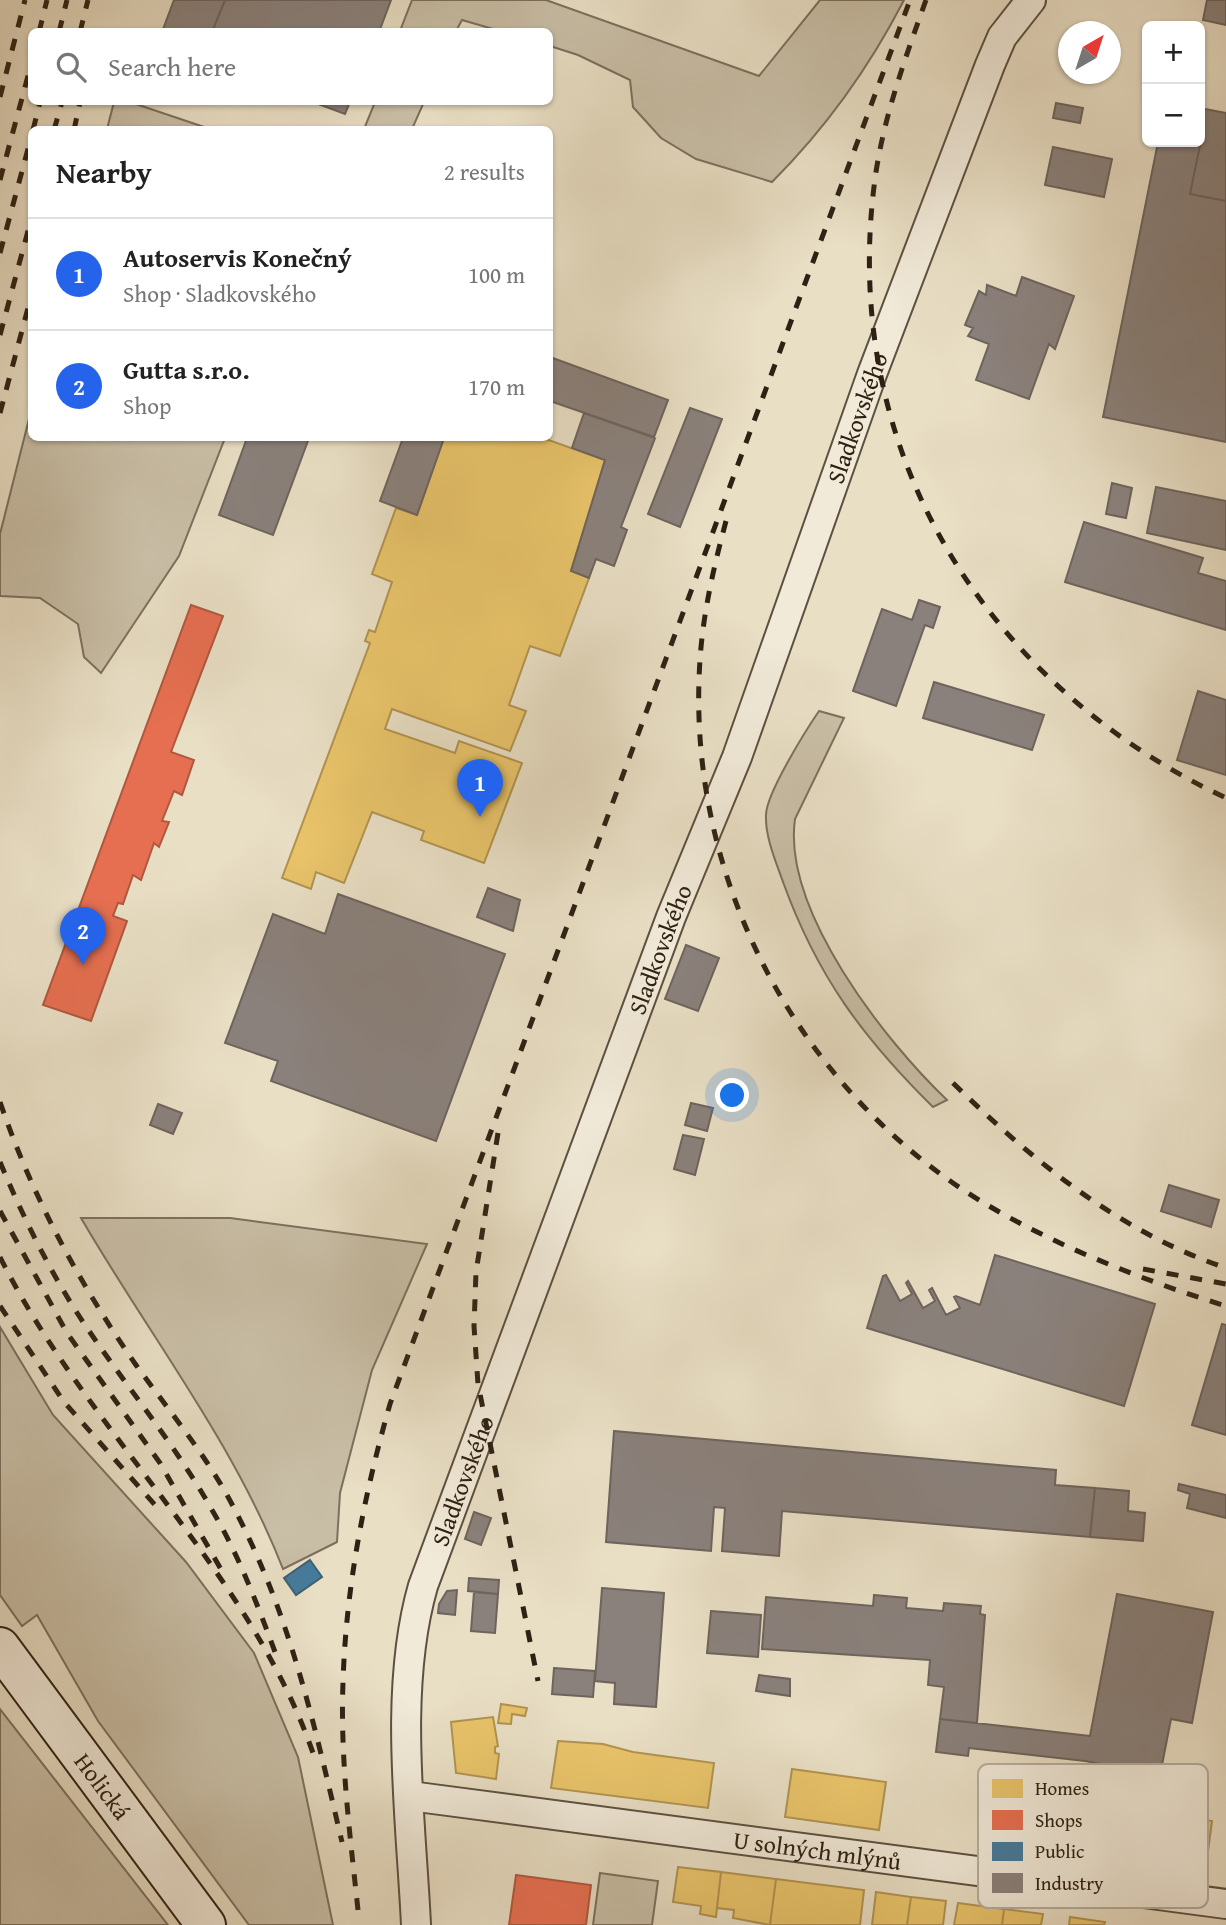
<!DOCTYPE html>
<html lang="en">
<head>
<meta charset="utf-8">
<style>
	body { margin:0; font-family:"Gentium Book Plus",serif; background:#f6f6f6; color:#222 }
	.controls { position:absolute; right:21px; top:21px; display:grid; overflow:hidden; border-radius:10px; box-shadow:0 2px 5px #0004 }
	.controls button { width:63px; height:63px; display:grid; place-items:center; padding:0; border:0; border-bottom:2px solid #e0e0e0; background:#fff; color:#222; font:35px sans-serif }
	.compass { position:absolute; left:1058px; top:21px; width:63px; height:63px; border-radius:50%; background:#fff; box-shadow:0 2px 5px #0004; rotate:39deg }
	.you { position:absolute; left:733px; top:1096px; width:24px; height:24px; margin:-18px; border:5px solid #fff; border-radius:50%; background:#1a73e8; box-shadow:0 0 0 10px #1a73e833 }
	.badge { display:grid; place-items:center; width:46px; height:46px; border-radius:50%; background:#2563eb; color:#fff; font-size:23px; font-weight:700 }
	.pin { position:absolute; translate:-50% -58px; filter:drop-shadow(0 2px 4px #0008) }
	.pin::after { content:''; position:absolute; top:37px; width:24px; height:21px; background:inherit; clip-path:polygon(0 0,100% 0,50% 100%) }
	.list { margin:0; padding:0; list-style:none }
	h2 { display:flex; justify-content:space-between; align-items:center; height:91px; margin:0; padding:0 28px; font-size:30px }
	h2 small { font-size:23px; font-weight:400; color:#767676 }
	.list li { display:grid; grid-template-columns:46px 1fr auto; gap:21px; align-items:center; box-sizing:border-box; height:112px; padding:0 28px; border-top:2px solid #e0e0e0 }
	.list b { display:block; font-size:26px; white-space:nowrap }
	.list p { margin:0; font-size:23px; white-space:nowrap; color:#767676 }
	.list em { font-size:23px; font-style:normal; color:#767676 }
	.icon { flex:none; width:38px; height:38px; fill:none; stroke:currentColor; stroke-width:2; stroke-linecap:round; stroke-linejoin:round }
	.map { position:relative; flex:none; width:1226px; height:1925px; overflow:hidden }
	.search { position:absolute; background:#fff; box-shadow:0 2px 5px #0004; left:28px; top:28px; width:525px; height:77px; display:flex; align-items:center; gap:18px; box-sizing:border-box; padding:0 24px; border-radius:10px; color:#767676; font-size:26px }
	.panel { position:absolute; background:#fff; box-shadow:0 2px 5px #0004; left:28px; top:126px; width:525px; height:315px; border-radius:10px }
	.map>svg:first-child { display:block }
	.green { fill:#c9bfa7; stroke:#7c705e; stroke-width:2 }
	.homes { fill:#e9c46a; stroke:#b19350; stroke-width:2 }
	.shops { fill:#e76f51; stroke:#b0583f; stroke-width:2 }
	.public { fill:#457b9d; stroke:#3e6074; stroke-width:2 }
	.industry { fill:#8a817c; stroke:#6e645d; stroke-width:2 }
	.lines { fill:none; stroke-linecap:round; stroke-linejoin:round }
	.street-casing { stroke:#5d5040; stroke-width:32 }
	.secondary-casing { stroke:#2e2114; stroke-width:42 }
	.street { stroke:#f1ead9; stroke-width:28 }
	.secondary { stroke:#f1ead9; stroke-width:38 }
	.rail { stroke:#2e2114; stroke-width:5; stroke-dasharray:12 12; stroke-linecap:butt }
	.labels { text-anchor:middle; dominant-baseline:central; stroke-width:7; stroke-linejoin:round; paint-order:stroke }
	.street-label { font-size:24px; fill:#2e2114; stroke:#f1ead9 }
	.key { fill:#f1ead9; stroke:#b6ae9e; stroke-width:2 }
	.key-label { font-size:19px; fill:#2e2114 }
</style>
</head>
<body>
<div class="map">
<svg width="1226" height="1925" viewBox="0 0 1226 1925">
	<rect width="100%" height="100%" fill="#e9dfc5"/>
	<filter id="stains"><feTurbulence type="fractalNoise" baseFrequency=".00286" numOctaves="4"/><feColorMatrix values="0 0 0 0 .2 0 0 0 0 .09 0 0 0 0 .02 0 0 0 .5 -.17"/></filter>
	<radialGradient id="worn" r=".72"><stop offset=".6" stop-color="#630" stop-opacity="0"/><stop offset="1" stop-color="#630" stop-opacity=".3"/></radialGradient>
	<path class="green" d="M412,0H546L759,76L820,0H904C869,68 825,129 772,182L696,159L661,138L633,107L630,80L578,55L550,46V32L500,31L462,20L456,31H400Z
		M114,102H130L210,129H107Z
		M375,102H424L412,129H364Z
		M31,411L32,438H225L179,556L101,673L84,657L78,624L40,598L0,596V534Z
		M819,711L844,718L795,819C782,910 885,1041 947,1100L933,1107C863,1038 817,976 783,882C776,862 765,837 766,815C766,794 806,730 819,711Z
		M81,1218H230L427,1244L372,1370L340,1493L337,1542L283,1569C234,1443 149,1335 81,1218Z
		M0,1327L53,1415L186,1562L254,1653L298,1757L333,1925H249L98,1721L37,1615L22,1626L0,1595Z
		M0,1709L168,1925H0Z
		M600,1873L658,1881L652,1925H593Z"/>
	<path class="homes" d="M444,438H543L605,460L571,571L589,578L560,656L530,646L509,705L526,711L510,751L392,709L385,729L455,753L459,741L522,763L484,863L421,840L424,831L372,812L344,883L316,872L311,889L282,878L370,643L365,641L369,630L375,632L392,582L372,574L396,508L417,515Z
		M501,1704L527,1708L525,1716L512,1714L511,1724L498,1723Z
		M493,1717L498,1746L495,1747V1753L499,1754L496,1779L456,1773L451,1722Z
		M558,1741L603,1744L633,1752L714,1763L708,1808L551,1788Z
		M792,1769L886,1782L879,1830L785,1817Z
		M1133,1810L1212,1821L1207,1859L1128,1848Z
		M678,1867L721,1872L716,1917L700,1914L701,1906L673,1902Z
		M721,1872L776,1879L770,1925L733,1918L734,1910L717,1908Z
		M776,1879L864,1890L860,1925H770Z
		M876,1892L911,1897L907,1925H872Z
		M911,1897L946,1901L943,1925H907Z
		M958,1903L1004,1909L1002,1925H954Z
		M1004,1909L1043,1914L1041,1925H1002Z
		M1070,1917L1105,1922L1104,1925H1069Z"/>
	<path class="shops" d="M191,605L223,616L171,752L194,760L182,795L174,791L162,821L169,822L159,847L154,843L141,880L133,875L123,904L118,903L113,916L127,921L91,1021L43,1005Z
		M516,1875L591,1885L586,1925H509Z"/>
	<path class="public" d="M310,1560L322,1577L296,1595L284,1578Z"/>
	<path class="industry" d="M174,0H225L212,32H162Z
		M225,0H391L379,32H212Z
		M1207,0H1226V25L1203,20Z
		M313,102H350L345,114Z
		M1056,103L1083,108L1080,123L1053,118Z
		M1200,108L1226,113V201L1190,194L1203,131Z
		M1200,130L1203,131L1190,194L1226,201V442L1103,417L1158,142H1200Z
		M1053,147L1112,159L1104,197L1045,185Z
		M1022,277L1074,296L1055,349L1049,344L1029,399L976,380L989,344L968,336L973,328L965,325L979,291L986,295L987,285L1016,296Z
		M550,357L668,400L654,437L550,401Z
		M690,408L722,419L680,527L648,514Z
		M584,413L655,438L621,527L627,530L614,566L596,559L589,578L571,571L605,460L572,448Z
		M247,438H309L273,535L219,515Z
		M403,438H444L417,515L380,501Z
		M1112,483L1132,488L1126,518L1106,514Z
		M1156,487L1226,501V550L1147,533Z
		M1084,522L1203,558L1198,573L1226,581V630L1065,582Z
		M919,600L940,607L933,628L925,625L896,706L853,691L882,609L912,620Z
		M934,682L1044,715L1032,750L923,718Z
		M1198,691L1226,700V775L1177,760Z
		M488,888L520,900L513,931L477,917Z
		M338,894L505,954L436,1141L271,1081L278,1061L225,1043L273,914L325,934Z
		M686,945L719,958L698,1011L665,999Z
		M691,1103L713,1108L707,1131L685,1125Z
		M158,1104L182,1113L173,1134L150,1125Z
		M683,1135L704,1139L695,1175L674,1169Z
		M1169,1185L1219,1200L1211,1227L1161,1211Z
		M995,1255L1155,1304L1124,1406L867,1328L883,1276L886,1275L900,1301L912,1294L906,1283L908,1281L923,1308L935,1301L929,1290L932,1288L946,1315L960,1308L954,1297L956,1296L980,1305Z
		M1222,1324L1226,1325V1435L1192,1425Z
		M614,1431L1056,1470L1055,1485L1095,1488L1090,1537L782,1511L779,1556L722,1551L725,1508L714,1507L711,1551L606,1542Z
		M1179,1484L1226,1495V1518L1187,1508L1190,1494L1178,1490Z
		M1095,1488L1129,1491L1128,1511L1145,1513L1143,1541L1090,1537Z
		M474,1512L491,1518L481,1545L465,1539Z
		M469,1578L499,1580L498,1594L468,1591Z
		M602,1588L664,1593L656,1707L614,1704L615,1683L595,1681Z
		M457,1590L455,1615L438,1613L439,1604L447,1591Z
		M474,1592L498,1594L495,1633L471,1631Z
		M1117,1594L1213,1612L1192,1723L1171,1719L1160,1775L1085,1761L969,1748L968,1756L936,1752L940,1719L1090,1736Z
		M874,1595L907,1598L906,1608L943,1611L944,1603L981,1606L980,1614L985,1615L977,1723L940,1719L944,1687L928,1685L930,1660L762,1649L766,1597L873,1606Z
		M711,1611L761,1615L758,1657L707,1653Z
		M554,1668L595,1671L593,1697L552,1694Z
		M759,1675L790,1679V1696L756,1691Z"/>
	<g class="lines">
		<g class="street-casing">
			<g id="street">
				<path id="s1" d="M410,1796L1226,1904"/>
				<path id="s2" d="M416,1925C411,1818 393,1690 423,1586L671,917L737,757L872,374L990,65L1002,37L1031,0"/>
			</g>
		</g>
		<g class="secondary-casing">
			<g id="secondary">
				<path id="s3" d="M0,1647L206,1925"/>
			</g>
		</g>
		<use href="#street" class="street"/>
		<use href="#secondary" class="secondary"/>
		<path class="rail" d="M926,0C906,56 885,113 876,172C836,444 981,683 1226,798
			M39,32L47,0
			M59,32L67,0
			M80,32L88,0
			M0,97L25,0
			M33,130L40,102
			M54,130L62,102
			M74,130L80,102
			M0,180L32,61
			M0,253L32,134
			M0,335L32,216
			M0,413L32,293
			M726,521C714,566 703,613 700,660C686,865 785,1066 953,1183C1029,1236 1138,1279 1226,1306
			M953,1083C1033,1161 1119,1232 1226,1268
			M0,1102C32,1196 79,1283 136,1365C167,1408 201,1449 227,1495C289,1608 313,1719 342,1842
			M498,1133L476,1272L474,1326L478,1384L538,1681
			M0,1162C23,1217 50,1272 83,1322C125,1385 175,1444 212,1510C240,1557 259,1609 278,1660
			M0,1211L67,1333L160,1463L222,1571
			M0,1257C86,1430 250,1571 313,1753
			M1143,1269L1226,1284
			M0,1306L64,1402L155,1505
			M358,1910C350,1835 340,1758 343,1682C346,1587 364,1495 390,1404L910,0"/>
	</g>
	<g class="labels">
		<g class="street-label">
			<text stroke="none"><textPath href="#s2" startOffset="1587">Sladkovského</textPath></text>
			<text stroke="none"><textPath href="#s2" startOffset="1020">Sladkovského</textPath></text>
			<text stroke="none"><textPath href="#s2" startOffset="453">Sladkovského</textPath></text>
			<text stroke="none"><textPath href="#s3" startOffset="173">Holická</textPath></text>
			<text stroke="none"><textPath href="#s1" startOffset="411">U solných mlýnů</textPath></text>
		</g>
	</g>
	<rect x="978" y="1764" width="230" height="144" rx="10" class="key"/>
	<rect x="992" y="1779" width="31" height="19" fill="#e9c46a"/>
	<rect x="992" y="1810" width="31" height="20" fill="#e76f51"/>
	<rect x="992" y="1842" width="31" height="19" fill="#457b9d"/>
	<rect x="992" y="1873" width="31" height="20" fill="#8a817c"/>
	<g class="key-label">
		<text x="1035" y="1795">Homes</text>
		<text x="1035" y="1827">Shops</text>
		<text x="1035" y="1858">Public</text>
		<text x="1035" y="1890">Industry</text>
	</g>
	<rect width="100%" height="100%" filter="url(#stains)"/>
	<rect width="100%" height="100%" fill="url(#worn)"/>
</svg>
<div class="controls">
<button>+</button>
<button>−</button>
</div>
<svg class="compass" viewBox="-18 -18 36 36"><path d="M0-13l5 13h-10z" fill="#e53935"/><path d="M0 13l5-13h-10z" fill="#767676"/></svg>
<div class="you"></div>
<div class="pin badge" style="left:480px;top:817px">1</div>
<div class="pin badge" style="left:83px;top:965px">2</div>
<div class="search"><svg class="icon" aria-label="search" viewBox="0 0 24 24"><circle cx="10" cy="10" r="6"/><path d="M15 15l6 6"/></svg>Search here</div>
<section class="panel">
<h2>Nearby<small>2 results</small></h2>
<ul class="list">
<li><span class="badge">1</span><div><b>Autoservis Konečný</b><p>Shop · Sladkovského</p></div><em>100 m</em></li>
<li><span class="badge">2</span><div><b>Gutta s.r.o.</b><p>Shop</p></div><em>170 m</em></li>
</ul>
</section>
</div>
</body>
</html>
